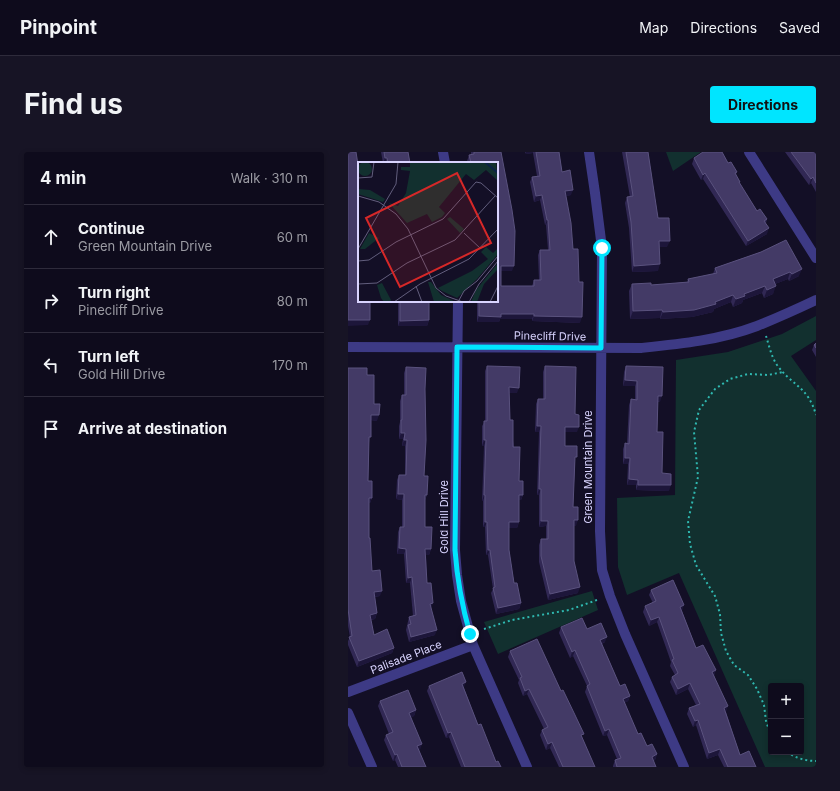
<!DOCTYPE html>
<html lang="en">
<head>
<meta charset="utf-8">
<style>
	body { margin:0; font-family:Inter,sans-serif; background:#171425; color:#f1f3f6 }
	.controls { position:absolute; right:12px; bottom:12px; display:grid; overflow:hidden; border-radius:4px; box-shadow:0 2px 6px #0003 }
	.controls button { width:36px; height:36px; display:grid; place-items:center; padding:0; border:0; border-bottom:1px solid #2e2b3b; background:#0e0b1c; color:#f1f3f6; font:20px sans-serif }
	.stop { position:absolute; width:12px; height:12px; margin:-9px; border:3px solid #00e5ff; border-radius:50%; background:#fff }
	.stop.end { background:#00e5ff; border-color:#fff; box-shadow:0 1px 4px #0008 }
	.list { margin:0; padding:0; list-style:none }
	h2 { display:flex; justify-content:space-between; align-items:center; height:52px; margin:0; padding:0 16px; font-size:17px }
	h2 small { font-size:13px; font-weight:400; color:#9b9ba3 }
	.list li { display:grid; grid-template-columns:26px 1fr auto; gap:12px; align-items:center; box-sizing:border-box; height:64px; padding:0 16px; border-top:1px solid #2e2b3b }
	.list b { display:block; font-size:15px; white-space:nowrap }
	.list p { margin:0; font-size:13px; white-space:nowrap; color:#9b9ba3 }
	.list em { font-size:13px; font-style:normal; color:#9b9ba3 }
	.icon { flex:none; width:22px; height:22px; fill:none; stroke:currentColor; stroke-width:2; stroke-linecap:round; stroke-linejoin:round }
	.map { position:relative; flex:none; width:468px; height:615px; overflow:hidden; border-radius:4px }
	header { display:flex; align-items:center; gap:24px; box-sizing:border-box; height:56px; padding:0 20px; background:#0e0b1c; border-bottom:1px solid #2e2b3b }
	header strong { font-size:19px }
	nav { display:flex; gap:22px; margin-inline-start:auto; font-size:14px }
	.intro { display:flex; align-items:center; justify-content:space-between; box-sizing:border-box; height:96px; padding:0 24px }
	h1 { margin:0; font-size:28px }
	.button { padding:10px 18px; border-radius:4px; background:#00e5ff; color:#111; font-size:14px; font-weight:700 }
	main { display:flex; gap:24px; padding:0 24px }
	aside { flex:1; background:#0e0b1c; border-radius:4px; box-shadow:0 2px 6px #0003 }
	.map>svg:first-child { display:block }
	.green { fill:#12302f; fill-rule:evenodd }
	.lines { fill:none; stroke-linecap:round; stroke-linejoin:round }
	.path { stroke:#2fb8b0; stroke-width:2; stroke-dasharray:2 3; stroke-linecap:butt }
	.minor { stroke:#3d3a85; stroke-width:10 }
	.wall { fill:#312854 }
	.shaded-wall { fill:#1d163a }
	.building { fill:#433a66; stroke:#5a527e }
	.route { stroke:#00e5ff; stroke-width:5 }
	.labels { text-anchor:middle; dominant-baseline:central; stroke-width:3; stroke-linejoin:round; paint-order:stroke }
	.street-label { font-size:11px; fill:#d9d4ff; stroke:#130f26 }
	.inset-river { fill:none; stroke:#0c2248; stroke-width:2 }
	.inset-road { fill:none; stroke:#625e7d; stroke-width:1 }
	.view { fill:#d62828; fill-opacity:0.15; stroke:#d62828; stroke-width:2 }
	.inset-edge { fill:none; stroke:#d9d4ff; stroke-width:2 }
</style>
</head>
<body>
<header>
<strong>Pinpoint</strong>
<nav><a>Map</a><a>Directions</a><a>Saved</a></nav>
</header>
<div class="intro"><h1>Find us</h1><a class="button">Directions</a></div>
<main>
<aside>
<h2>4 min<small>Walk · 310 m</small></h2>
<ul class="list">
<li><svg class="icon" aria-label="ahead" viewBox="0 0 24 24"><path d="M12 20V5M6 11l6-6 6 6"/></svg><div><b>Continue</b><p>Green Mountain Drive</p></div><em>60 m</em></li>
<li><svg class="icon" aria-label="right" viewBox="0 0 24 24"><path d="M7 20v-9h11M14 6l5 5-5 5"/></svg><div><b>Turn right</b><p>Pinecliff Drive</p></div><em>80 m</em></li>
<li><svg class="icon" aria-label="left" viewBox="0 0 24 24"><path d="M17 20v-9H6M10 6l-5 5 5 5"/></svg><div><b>Turn left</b><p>Gold Hill Drive</p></div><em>170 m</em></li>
<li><svg class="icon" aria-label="arrive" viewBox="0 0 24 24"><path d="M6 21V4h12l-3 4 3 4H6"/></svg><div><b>Arrive at destination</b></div></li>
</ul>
</aside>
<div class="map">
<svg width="468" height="615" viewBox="0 0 468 615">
	<rect width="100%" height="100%" fill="#130f26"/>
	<path class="green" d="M318,0H353L325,19Z
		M468,164V188L443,204L468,239V615H417L331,421L279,443L270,415L269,346L327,343L328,208L380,200L434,182ZM423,534H453V600H423Z
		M244,439L250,458L150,502L136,470Z"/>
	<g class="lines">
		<path class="path" d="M418,184C421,193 423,204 429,213C443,233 460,234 468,263
			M136,477L164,468L221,458L249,448
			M423,584L418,569L416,553L409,537L400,523L386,513L378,499L373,481L372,462L367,444L348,413L342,392L340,369L350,325L346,280L351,258L367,237L382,227L400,222L420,223L435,220
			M439,600C447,606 458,609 468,609"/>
		<path class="minor" d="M95,0L97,11
			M241,0L247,41L254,96L252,379L254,418L262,444L277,482L336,615
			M401,0L468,106
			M110,149L107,398L109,423L113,449L125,493L179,615
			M0,195L293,196C332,192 372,188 409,174C429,166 449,157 468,148
			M0,540L125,493
			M0,561L24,615"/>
	</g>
	<path class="wall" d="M33,0H60L62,11H35Z
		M123,0H153L164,119H153V134H184L186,128H191L190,103L192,98H200L198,73H197L192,48L186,50L182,30L184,25L189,24L185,1L178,2L177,0H211L214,20L223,43L218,44L225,97L232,171L184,169V167H152L151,170H129V149H149V11H120L119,9L121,3H123Z
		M274,0H300L310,66L319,95H311L310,119L284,120L281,76L277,51L279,45H282Z
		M437,0H468V40L463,31L461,33Z
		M346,6L380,11L389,20L388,22L391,31L409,59L419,67L418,71L419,82L398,94L355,27L353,28L344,12Z
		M413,100L451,124L441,129L440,127L427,132L425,142L416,146L414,141L395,148L394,151L385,155L383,150L366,157L365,160L344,165L312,167V166L282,167L281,139L284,132L303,133L339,130L340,127L365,122L367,116Z
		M51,149H81V168L79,174H50V152Z
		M468,191V205L464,198L466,193Z
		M139,214L169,241H161L162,268L171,329L175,343L173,348H171V370L169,376H161V398L166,431L173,451L171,457L148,462L143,441L145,437L140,403H138L137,375H135V349H134L136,294H134V274L137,269V219Z
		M197,214L227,262L229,280H217V294L227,311L225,355L228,374H226V409L230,441L200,448L191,410V393L193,387H198V374L191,375V343H189L191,280H187L188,252L190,247H195V220Z
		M278,214L312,250H310L309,280L314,321L321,339L288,338V333H279L280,312H275V297L277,291H279L281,253L283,247H287V234H275L276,220Z
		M58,215L77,237L76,324L79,343L77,348V375L83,397L81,403H78L79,431L87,483L61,490L58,478L61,465L65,464L62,431H58L56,402H49L50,380L52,375H54V348L48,347L49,328L51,323H57V294H54L55,287H51V274L52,270V249L54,243H56V221Z
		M0,216L19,223L29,269L23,268L21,291L20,329L24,346L22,351H21V386L24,419L32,444L27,445L29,461L27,467L23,468L26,483L46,496L44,501L9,515L0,493V489L2,485L0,474Z
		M303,438L334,459L348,496L368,518L366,523L392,603L408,615H376L370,603L359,607L348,573L345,575L339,562L341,556L348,553L340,537L328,543L322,530L324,525L327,523L322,514L323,510L309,470L301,474L295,460L297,454L305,451L301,443Z
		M213,475L239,477L257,490L254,492L272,534L282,544L280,549L276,551L290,582L299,594L309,602L307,608L305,609L308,615H265V614L267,608L269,607L259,583L255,584L237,540L239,534L225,504L222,506L211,481Z
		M162,499L234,586L247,615H211L202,596L198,598L192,583L194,578L196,577L179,542L175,544L170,531L171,528L160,505Z
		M81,534L116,535V536L130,573L148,610L153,615H113L101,585L98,586L79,539Z
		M32,549L68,558L66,564L63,565L72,598H71L78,615H50L47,608L45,609L36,588L38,583L41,582L30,554Z"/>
	<path class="shaded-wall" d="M178,0H185V1L178,2Z
		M37,6H39L37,11H35Z
		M357,21L355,27L353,28L355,23Z
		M465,25L463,31L461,33L463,27Z
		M225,38L223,43L215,45L217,39Z
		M194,43L192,48L186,50L188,44Z
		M199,68H200L198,73H197Z
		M421,76L419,82L398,94L400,89Z
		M311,89H322L319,95H309Z
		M312,112L310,119L284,120L286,114Z
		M153,114H166L164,119H151Z
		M454,117L451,124L441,129L444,122Z
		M442,120L440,127L422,134L425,127Z
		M417,134L414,141L395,148L394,151L385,155L388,147L396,142Z
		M428,134L425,142L416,146L419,138Z
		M385,143L383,150L366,157L365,160L344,165L312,167L315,160L367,150Z
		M314,158L312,166L282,167L285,159Z
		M153,162H186L184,167H152L151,170H129L131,164Z
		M186,164L234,165L232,171L184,169Z
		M0,168H22L20,173L0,174Z
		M81,168L79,174H50L52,169Z
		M277,228L289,229L287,234H275Z
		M161,235L171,236L169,241H159Z
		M310,244H314L312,250L308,249Z
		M23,263H31L29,269L21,268Z
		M189,274H193L191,280H187Z
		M217,275H231L229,280H215Z
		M53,281H57L55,287H51Z
		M56,288H59L57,294H54Z
		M136,288H138L136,294H134Z
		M277,306H282L280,312H275Z
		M281,327L290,328L288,333H279Z
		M290,333H323L321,339L288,338Z
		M191,337H193L191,343H189Z
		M50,342H56L54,348L48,347Z
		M77,343H79L77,348H75Z
		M136,343H137L135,349H134Z
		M171,343H175L173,348H169Z
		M21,346H24L22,351H19Z
		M226,368H230L228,374H224Z
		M193,369H200L198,374L191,375Z
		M137,370H139L137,375H135Z
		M161,370H171L169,376H159Z
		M51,396L58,397L56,402H49Z
		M77,397H83L81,403H75Z
		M140,398H142L140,403H138Z
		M64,425L62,431H58L60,426Z
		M232,435L230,441L200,448L202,442Z
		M34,439L32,444L24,445L26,440Z
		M85,451L83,457L82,452Z
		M173,451L171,457L148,462L150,456Z
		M336,453L334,459L330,461L332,455Z
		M29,461L27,467L20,468L22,463Z
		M311,465L309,470L301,474L303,468Z
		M89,478L87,483L61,490L63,485Z
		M259,485L257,490L250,493L252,488Z
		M46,496L44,501L9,515L11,509Z
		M227,498L225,504L222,506L224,500Z
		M368,518L366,524L364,520Z
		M118,530L116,535L112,537L114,532Z
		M342,531L340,537L328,543L330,537Z
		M181,537L179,542L175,544L177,539Z
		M282,544L280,549L273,553L275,547Z
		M380,554L378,560L374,561L376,556Z
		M68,558L66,564L59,567L61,561Z
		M350,568L348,573L345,575L347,569Z
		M261,577L259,583L255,584L257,579Z
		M103,580L101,585L98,586L100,581Z
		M204,590L202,596L198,598L200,592Z
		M74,592L72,598L67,600L69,594Z
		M372,597L370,603L359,607L361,601Z
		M49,602L47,608L45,609L47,603Z
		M309,602L307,608L302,610L304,605Z"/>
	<path class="building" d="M0,0H8L11,19V149H22V168H0Z
		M36,0H60L62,11H40L39,6H37Z
		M126,0H153L164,58L167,79L166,114H153V134H186V128H193L192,98H202L200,68H199L194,43L188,44L184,25L192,24L188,0H211L214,20L222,18L225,38L217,39L223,71L225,97H230L231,130H235L234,165L186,164V162H153V165L131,164V149H149V11H123L121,3L126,2Z
		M278,0H300L310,66H321L322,89H311L312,112L286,114L283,70L279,45L285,44Z
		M355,0H374L380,11L383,10L389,20L387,21L392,30H391L409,59L412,57L419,67L416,69L421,76L400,89L357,21L355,23L346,6Z
		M443,0H468V31L465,25L463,27Z
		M438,88L454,117L444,122L442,120L425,127L428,134L419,138L417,134L396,142L397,144L388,147L385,143L367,150L368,152L346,158L315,160L314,158L285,159L284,132L303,131V133L341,130L340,127L369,121L367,116L413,100Z
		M52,149H81V168L52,169Z
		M468,191V196L466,193Z
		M139,214L172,215L171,236L161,235L162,268H165V295H172L171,329H175V343H171V370H161V398L166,431H169L173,451L150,456L145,436L147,435L142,398H140L139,370H137V343H136L138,288H136V269H139Z
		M197,214L228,215L227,262L231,263V275H217V294H229V305H227L225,355H230V368H226V409L232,435L202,442L193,404V387H200V369H193V337H191L193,274H189L190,247H197Z
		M278,214L315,215L314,244H310L309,280H315L314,321L323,322V333H290V328L281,327L282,306H277V291L281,292L283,247L289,248V229L277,228Z
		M58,215L78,216L77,237L78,288L76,324H80L79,343H77V375H84L83,397H77L79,431H83L85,451L82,452L89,478L63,485L60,473L63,472L61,465L68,463L64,425L60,426L58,397L51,396L52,375H56V342H50L51,323H58L59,288H56L57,281H53V268H54V243H58Z
		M0,216H19V223H26V252H32L31,263H23V285H21L20,329H24V346H21V386H22L24,419L32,418L34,439L26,440L29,461L22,463L26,483L39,477L46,496L11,509L1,485L4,484L0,457Z
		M325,428L336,453L332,455L348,496L355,493L368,518L364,520L380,554L376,556L392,603L401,599L408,615H380L372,597L361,601L350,568L347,569L341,556L352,552L342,531L330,537L324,525L330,521L324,508L326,507L311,465L303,468L297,454L308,449L303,438Z
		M234,466L239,477L253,471L259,485L252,488L272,534L277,532L282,544L275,547L290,582L293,581L299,594L304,592L309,602L304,605L308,615H269L267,608L273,606L261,577L257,579L239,534L242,532L227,498L224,500L213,475Z
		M189,487L213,539L215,538L227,563L236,582L233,583L247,615H215L204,590L200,592L194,578L200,575L181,537L177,539L172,526L174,525L162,499Z
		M114,520L118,530L114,532L130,573L133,572L148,610L150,609L153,615H117L103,580L100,581L81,534Z
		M60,538L68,558L61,561L74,592L69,594L78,615H54L49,602L47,603L38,583L45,580L32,549Z"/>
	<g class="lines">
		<path class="route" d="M122,482C114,454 109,426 107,398L109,195L253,196L254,96"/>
	</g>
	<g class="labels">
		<g class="street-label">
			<text transform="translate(202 184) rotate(1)">Pinecliff Drive</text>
			<text transform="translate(240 315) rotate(-90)">Green Mountain Drive</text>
			<text transform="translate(96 365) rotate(-90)">Gold Hill Drive</text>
			<text transform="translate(58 505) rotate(-21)">Palisade Place</text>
		</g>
	</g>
	<g transform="translate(10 10)">
		<rect width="140" height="140" fill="#130f26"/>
		<path d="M0 7a7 7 0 1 1 14 0a7 7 0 1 1-14 0ZM52,0H138L140,19L128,8L116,18L108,12L81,45L87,51L84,55L74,60L69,52L49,61L31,41L40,44L48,31L52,9L43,8V5H52ZM0,27L12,28L27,37L25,40L0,32ZM92,55L106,67L102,71L89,57ZM11,71L21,76L7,87H2ZM128,85L135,91L140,86V92L119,117L99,136L84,129L80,126L114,109L130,97L123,90ZM140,101V107L126,122L119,140H113L118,128ZM70,120H73L83,133L98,140H76ZM24,121L33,138L32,140H26L23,136L19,123Z" fill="#12302f"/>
		<path class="inset-river" d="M127,0L140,11"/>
		<path class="inset-road" d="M0,16L14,15L16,0M0,34L21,40L38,52L50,67L78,126L88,134L105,140M106,71L123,87M0,87L38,22L40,0M0,99L11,98L38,80L85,57L118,20L123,21L140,36M0,122L19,121L49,101L97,78L137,34M58,124L64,140M36,140L62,122L111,97L140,67M100,140L106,129L119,119L140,94M111,140L121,122L140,99M132,140L140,124"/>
		<path class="view" d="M99,11L133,81L42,125L8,56Z"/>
		<rect width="140" height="140" class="inset-edge"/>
	</g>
</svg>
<div class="controls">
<button>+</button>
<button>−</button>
</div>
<div class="stop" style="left:254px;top:96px"></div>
<div class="stop end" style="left:122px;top:482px"></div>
</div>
</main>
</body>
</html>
